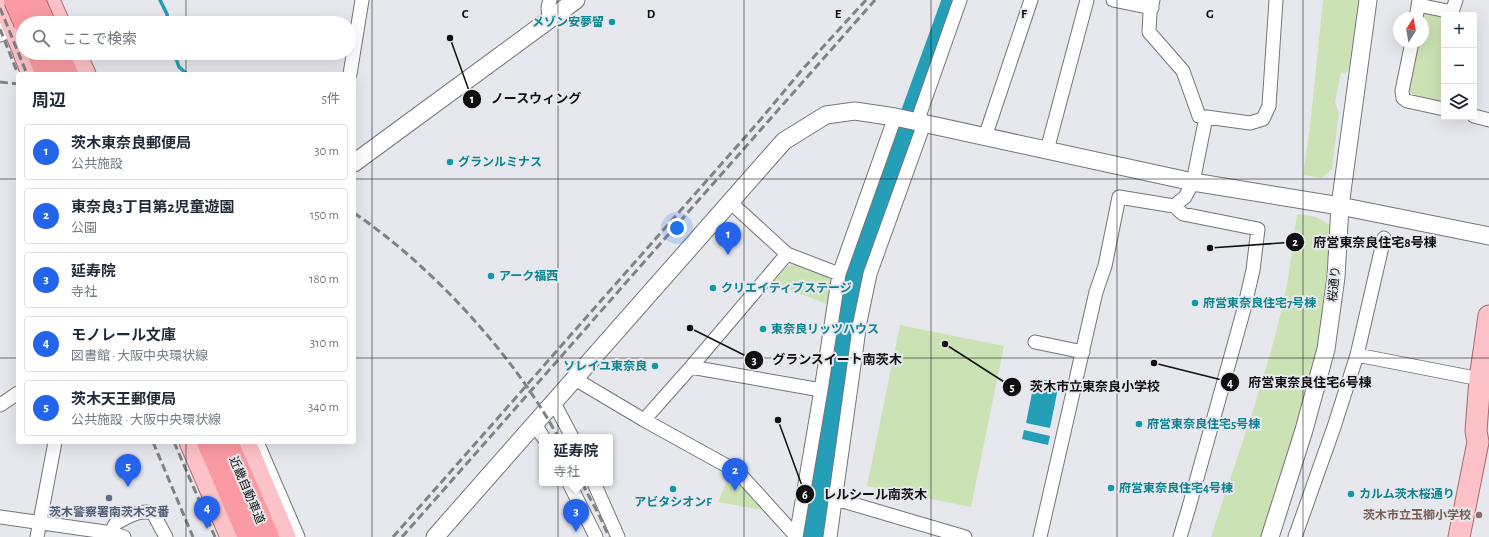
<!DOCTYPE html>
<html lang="ja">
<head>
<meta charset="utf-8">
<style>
	body { margin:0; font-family:"Alegreya Sans","Noto Sans JP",sans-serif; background:#f6f6f7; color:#1f2937 }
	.controls { position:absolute; right:12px; top:12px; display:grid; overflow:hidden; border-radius:4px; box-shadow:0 4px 16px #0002 }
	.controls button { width:36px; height:36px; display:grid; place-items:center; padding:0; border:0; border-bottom:1px solid #e0e1e3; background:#fff; color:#1f2937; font:20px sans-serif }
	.compass { position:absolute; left:1393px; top:12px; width:36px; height:36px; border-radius:50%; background:#fff; box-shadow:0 4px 16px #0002; rotate:11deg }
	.you { position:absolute; left:677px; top:228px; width:14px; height:14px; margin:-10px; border:3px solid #fff; border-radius:50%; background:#1a73e8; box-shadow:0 0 0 6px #1a73e833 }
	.badge { display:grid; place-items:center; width:26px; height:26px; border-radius:50%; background:#2563eb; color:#fff; font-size:13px; font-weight:700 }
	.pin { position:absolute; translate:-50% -33px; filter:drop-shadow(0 1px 2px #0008) }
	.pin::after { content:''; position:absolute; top:21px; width:14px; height:12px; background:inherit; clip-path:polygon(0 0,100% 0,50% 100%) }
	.popup { position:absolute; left:539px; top:434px; width:74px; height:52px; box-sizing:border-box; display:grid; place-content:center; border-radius:4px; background:#fff; filter:drop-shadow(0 1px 3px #0005); font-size:13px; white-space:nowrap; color:#747a83 }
	.popup b { font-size:15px; color:#1f2937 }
	.popup::after { content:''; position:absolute; left:50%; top:100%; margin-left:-8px; border:8px solid transparent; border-top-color:#fff }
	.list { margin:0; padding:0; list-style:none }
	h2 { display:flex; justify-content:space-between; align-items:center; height:52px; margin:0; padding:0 16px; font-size:17px }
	h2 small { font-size:13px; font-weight:400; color:#747a83 }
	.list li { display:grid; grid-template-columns:26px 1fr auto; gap:12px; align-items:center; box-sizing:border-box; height:56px; margin:0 8px 8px; padding:0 8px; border:1px solid #e0e1e3; border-radius:4px }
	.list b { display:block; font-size:15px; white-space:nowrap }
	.list p { margin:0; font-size:13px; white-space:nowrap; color:#747a83 }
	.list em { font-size:13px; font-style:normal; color:#747a83 }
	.icon { flex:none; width:22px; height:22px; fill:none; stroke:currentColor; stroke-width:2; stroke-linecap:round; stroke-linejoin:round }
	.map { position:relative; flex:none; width:1489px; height:537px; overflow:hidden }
	.search { position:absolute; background:#fff; box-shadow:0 4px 16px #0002; left:16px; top:16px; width:340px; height:44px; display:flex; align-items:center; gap:10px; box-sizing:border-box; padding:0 14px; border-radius:22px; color:#747a83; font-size:15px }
	.panel { position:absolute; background:#fff; box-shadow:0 4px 16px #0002; left:16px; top:72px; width:340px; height:372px; border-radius:4px }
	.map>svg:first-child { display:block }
	.green { fill:#cbe3b4 }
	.water { fill:#259fb7 }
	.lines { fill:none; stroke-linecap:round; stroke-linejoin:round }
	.stream { stroke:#259fb7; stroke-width:3.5 }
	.river { stroke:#259fb7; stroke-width:22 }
	.minor-casing { stroke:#74757a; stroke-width:15 }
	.tertiary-casing { stroke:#74757a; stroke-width:19 }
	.primary-casing { stroke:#a86a70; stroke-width:23 }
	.motorway-casing { stroke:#a86a70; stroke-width:24 }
	.minor { stroke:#fff; stroke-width:13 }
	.tertiary { stroke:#fff; stroke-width:17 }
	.primary { stroke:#fcc2c7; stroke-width:21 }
	.motorway { stroke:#fa9aa2; stroke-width:22 }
	.rail { stroke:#818285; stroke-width:3; stroke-dasharray:8 4; stroke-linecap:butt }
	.motorway-bridge-casing { stroke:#a86a70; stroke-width:24; stroke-linecap:butt }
	.motorway-bridge { stroke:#fa9aa2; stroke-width:22 }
	.grid { fill:none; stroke:#101012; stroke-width:1; stroke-opacity:0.55 }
	.culture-dot { fill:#0f9aa8; stroke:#e7e8ed; stroke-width:1.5 }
	.service-dot { fill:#5c6f8a; stroke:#e7e8ed; stroke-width:1.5 }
	.education-dot { fill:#8d6e63; stroke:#e7e8ed; stroke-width:1.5 }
	.labels { text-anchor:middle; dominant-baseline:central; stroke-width:4; stroke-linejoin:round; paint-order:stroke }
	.culture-label { font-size:12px; font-weight:bold; fill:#0d838f; stroke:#e7e8ed; text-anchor:start }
	.street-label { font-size:12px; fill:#101012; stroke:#e7e8ed }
	.service-label { font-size:12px; font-weight:bold; fill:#4e5e75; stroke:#e7e8ed }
	.education-label { font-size:12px; font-weight:bold; fill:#785e54; stroke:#e7e8ed; text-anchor:end }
	.grid-label { font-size:13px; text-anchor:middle; font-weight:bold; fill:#101012; stroke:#e7e8ed; stroke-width:4; stroke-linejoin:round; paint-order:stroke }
	.leader { fill:none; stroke:#101012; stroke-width:1.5 }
	.callout-dot { fill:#101012; stroke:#e7e8ed; stroke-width:1.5 }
	.mark-label { font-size:12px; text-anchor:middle; font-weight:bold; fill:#fff }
	.callout-label { font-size:13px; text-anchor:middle; font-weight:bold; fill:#101012; stroke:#e7e8ed; stroke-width:4; stroke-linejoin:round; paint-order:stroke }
</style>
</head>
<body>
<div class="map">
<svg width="1489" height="537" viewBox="0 0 1489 537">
	<rect width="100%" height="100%" fill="#e7e8ed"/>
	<path class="green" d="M1323,0H1362L1353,65L1345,74L1341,72L1335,102L1339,112L1332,169L1322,178L1303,175L1310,127Z
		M1424,11L1444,15V88L1440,101L1411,94L1408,91L1418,42H1423V18Z
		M1297,214L1316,217L1330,225L1325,317L1312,381L1263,537H1211C1236,458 1266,380 1284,299C1290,271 1293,242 1297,214Z
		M796,264L825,274L831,282L827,304L772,283L786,267Z
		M900,325L1004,346L971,507L867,486Z
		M729,476L739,481L762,508L761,510L718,502Z"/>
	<path class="water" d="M1035,378L1059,383L1050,428L1026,423Z
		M1024,430L1050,436L1048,445L1022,439Z"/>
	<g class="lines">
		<path class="stream" d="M160,0L167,14L168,23
			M174,53L179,67L187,74"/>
		<path class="river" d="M814,537L846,318L853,275L953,0"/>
		<g class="minor-casing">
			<path id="minor" d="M1113,0L1152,8
				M1153,0L1150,13L1149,32L1183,71L1199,116L1250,123L1263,119L1269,106L1276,0
				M1418,5L1452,12L1456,0
				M1416,18L1419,0
				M549,20L548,7L550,0
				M1412,42L1402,91L1403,98L1407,101L1444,109
				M350,74L362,0
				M1474,116L1489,120
				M917,122L960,0
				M985,137L1031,0
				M1047,150L1087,0
				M729,201L787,254L839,274
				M1174,206L1185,197L1193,182L1206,117
				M1035,342L1083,352
				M1357,355L1384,238
				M691,367L821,390
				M575,379L644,420L738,472L796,536
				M554,403L572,437
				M0,405L18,393
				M644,420L691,367L787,254
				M535,424L543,437
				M257,442L298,537
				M569,483L596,537
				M594,483L618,537
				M836,499L965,537
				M0,517L112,533L124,537
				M112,533L114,526L116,523C128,517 139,509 153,513L166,537
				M37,537L55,442
				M796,537L821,390L839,274L895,117
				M830,537L860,322L870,274L924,124
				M1040,537L1096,292L1105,266L1119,197L1174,206L1183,214L1258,229L1253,270L1244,309L1189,507L1180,537
				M1295,537L1334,427L1357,355L1480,379"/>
		</g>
		<g class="tertiary-casing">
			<path id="tertiary" d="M0,33L24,20
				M354,163L576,0
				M435,537L784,141L826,115L855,111L895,117L1193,182L1340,206L1489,236
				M1270,537L1304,430L1326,349L1336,277L1340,206L1368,0"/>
		</g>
		<g class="primary-casing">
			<path id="primary" d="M2,0L23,50
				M49,0L59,23
				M24,53L32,74
				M75,53L85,74
				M190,442L231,537
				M245,442L285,537
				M1459,537L1478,442L1476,431L1480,379L1489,316"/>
		</g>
		<g class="motorway-casing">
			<path id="motorway" d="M38,53L47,74
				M57,53L67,74
				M208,442L249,537
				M227,442L268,537"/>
		</g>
		<use href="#minor" class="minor"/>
		<use href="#tertiary" class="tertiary"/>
		<use href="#primary" class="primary"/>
		<use href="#motorway" class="motorway"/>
		<path class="rail" d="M0,8L27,74
			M0,29L18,74
			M0,82L18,84
			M354,213C431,265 514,355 558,437
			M153,442L193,537
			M174,442L215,537
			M582,483L601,519L609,537
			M393,537L761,119L801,71L866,0
			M402,537L875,0"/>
		<g class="motorway-bridge-casing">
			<path id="motorway-bridge" d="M15,0L25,23
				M34,0L44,23"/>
		</g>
		<use href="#motorway-bridge" class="motorway-bridge"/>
	</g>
	<path class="grid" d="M186,0V23M372,0V537M558,0V537M744,0V537M931,0V537M1117,0V537M1303,0V537M186,53V74M0,179H18M354,179H1489M0,358H18M354,358H1489M186,442V537"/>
	<g class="culture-dot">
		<circle cx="612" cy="22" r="4"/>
		<circle cx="450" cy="162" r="4"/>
		<circle cx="491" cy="276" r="4"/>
		<circle cx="713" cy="288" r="4"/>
		<circle cx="1195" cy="303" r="4"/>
		<circle cx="763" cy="329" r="4"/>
		<circle cx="655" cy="366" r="4"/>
		<circle cx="1139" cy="424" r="4"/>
		<circle cx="1111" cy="488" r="4"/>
		<circle cx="673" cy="489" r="4"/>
		<circle cx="1351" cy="494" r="4"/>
	</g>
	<circle class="service-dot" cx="109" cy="498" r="4"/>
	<circle class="education-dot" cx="1479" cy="515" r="4"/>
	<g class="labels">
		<g class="culture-label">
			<text x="604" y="22" text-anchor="end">メゾン安夢留</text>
			<text x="458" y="162">グランルミナス</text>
			<text x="499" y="276">アーク福西</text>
			<text x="721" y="288">クリエイティブステージ</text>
			<text x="1203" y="303">府営東奈良住宅7号棟</text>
			<text x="771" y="329">東奈良リッツハウス</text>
			<text x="647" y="366" text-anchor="end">ソレイユ東奈良</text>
			<text x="1147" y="424">府営東奈良住宅5号棟</text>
			<text x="1119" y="488">府営東奈良住宅4号棟</text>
			<text x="1359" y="494">カルム茨木桜通り</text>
			<text x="673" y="502" text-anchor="middle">アビタシオンF</text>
		</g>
		<g class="street-label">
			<text transform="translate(1334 284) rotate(-84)">桜通り</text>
			<text transform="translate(247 490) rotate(67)">近畿自動車道</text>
		</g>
		<g class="service-label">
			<text x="109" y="512">茨木警察署南茨木交番</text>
		</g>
		<g class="education-label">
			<text x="1471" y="515">茨木市立玉櫛小学校</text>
		</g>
	</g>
	<g class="grid-label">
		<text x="465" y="18">C</text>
		<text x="651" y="18">D</text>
		<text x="838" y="18">E</text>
		<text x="1024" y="18">F</text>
		<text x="1210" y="18">G</text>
	</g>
	<path class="leader" d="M450 38L472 99M1210 248L1295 242M690 328L754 360M1154 363L1230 382M945 344L1012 387M778 420L805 494"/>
	<g class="callout-dot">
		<circle cx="450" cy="38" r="4"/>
		<circle cx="1210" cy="248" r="4"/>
		<circle cx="690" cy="328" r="4"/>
		<circle cx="1154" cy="363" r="4"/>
		<circle cx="945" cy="344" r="4"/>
		<circle cx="778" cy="420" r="4"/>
		<circle cx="472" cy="99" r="10"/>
		<circle cx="1295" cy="242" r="10"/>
		<circle cx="754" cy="360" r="10"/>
		<circle cx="1230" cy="382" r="10"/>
		<circle cx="1012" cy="387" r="10"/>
		<circle cx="805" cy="494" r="10"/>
	</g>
	<g class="mark-label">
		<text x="472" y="103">1</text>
		<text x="1295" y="246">2</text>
		<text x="754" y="364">3</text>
		<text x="1230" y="387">4</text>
		<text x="1012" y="391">5</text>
		<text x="805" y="499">6</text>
	</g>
	<g class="callout-label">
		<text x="536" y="103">ノースウィング</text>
		<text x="1375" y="247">府営東奈良住宅8号棟</text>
		<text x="837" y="364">グランスイート南茨木</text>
		<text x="1310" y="387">府営東奈良住宅6号棟</text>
		<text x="1095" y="391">茨木市立東奈良小学校</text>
		<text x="875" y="499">レルシール南茨木</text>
	</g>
</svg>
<div class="controls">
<button>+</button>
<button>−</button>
<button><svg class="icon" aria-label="layers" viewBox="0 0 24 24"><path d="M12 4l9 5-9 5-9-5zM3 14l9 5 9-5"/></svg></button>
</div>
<svg class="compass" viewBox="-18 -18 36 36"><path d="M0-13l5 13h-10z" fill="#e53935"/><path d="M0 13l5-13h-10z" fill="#747a83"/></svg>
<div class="you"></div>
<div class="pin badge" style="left:728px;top:255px">1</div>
<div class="pin badge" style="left:735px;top:491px">2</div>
<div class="pin badge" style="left:576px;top:532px">3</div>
<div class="popup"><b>延寿院</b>寺社</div>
<div class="pin badge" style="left:207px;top:529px">4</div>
<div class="pin badge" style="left:128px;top:487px">5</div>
<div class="search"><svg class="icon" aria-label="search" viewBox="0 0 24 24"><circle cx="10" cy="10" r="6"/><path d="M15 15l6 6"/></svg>ここで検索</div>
<section class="panel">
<h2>周辺<small>5件</small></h2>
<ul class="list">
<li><span class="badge">1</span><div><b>茨木東奈良郵便局</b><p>公共施設</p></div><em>30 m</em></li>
<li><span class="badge">2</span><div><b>東奈良3丁目第2児童遊園</b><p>公園</p></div><em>150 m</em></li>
<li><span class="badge">3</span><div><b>延寿院</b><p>寺社</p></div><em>180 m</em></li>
<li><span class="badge">4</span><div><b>モノレール文庫</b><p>図書館 · 大阪中央環状線</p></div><em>310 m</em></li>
<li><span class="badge">5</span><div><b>茨木天王郵便局</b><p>公共施設 · 大阪中央環状線</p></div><em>340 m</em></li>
</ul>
</section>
</div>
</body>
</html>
